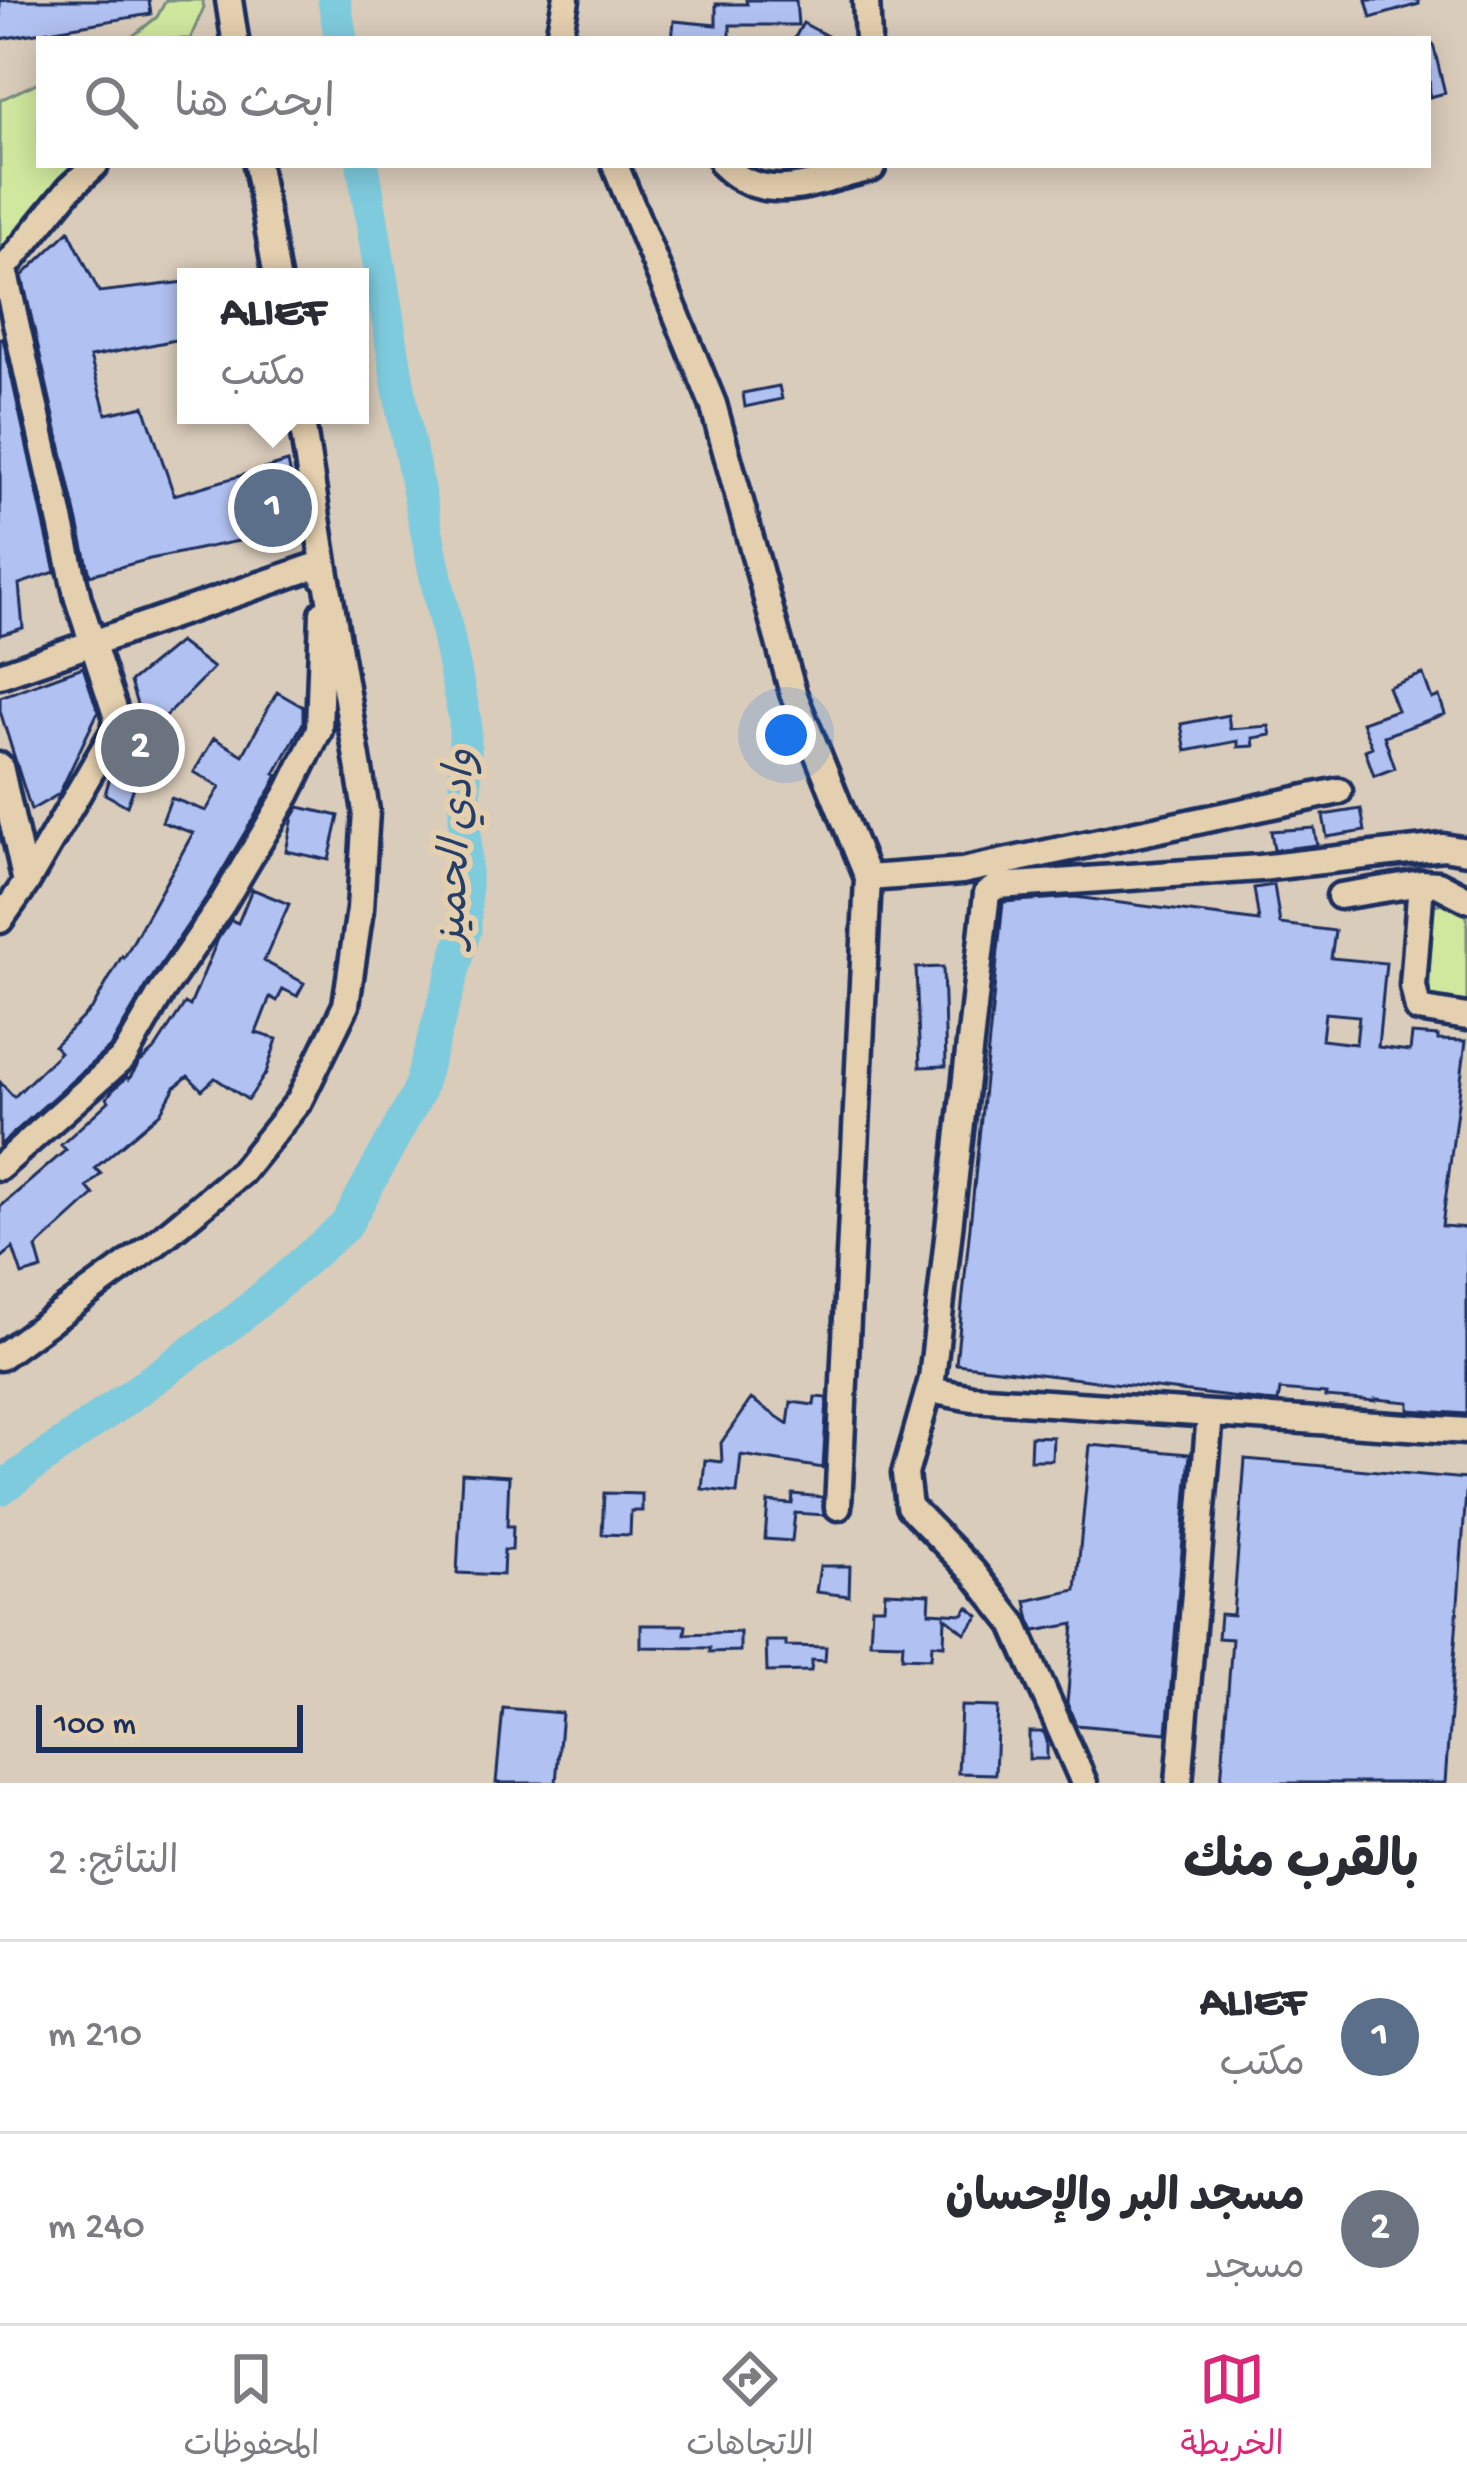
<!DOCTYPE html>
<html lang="ar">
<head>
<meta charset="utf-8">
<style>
	body { margin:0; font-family:"Gochi Hand","Playpen Sans Arabic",sans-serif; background:#f2f2f3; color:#2b2b33; direction:rtl }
	.scale { position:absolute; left:36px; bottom:30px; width:267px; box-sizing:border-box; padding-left:12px; border:6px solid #1b2f5e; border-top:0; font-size:33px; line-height:42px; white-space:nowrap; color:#1b2f5e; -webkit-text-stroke:9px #e4cfae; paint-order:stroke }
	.you { position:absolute; left:786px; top:735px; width:42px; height:42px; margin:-30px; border:9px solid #fff; border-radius:50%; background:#1a73e8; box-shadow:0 0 0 18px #1a73e833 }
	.badge { display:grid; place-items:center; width:78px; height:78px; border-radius:50%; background:#db2777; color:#fff; font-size:39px; font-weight:700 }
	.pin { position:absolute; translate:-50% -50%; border:6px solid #fff; box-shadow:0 3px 12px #0006 }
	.popup { position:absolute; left:177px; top:268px; width:192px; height:156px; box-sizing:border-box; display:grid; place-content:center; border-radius:0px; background:#fff; filter:drop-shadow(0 3px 9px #0005); font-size:39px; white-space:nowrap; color:#7c7c81 }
	.popup b { font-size:45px; color:#2b2b33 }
	.popup::after { content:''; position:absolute; left:50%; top:100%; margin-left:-24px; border:24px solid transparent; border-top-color:#fff }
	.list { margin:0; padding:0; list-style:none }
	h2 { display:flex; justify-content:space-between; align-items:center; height:156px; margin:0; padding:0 48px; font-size:51px }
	h2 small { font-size:39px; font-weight:400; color:#7c7c81 }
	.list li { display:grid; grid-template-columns:78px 1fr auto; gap:36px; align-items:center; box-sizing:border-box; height:192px; padding:0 48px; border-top:3px solid #e1e1e2 }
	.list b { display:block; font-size:45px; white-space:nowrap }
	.list p { margin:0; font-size:39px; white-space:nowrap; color:#7c7c81 }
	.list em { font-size:39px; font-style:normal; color:#7c7c81 }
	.icon { flex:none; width:66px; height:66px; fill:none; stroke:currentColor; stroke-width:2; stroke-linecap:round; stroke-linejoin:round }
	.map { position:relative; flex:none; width:1467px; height:1783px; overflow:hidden; direction:ltr }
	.search { position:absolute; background:#fff; box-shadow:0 6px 30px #0003; left:36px; right:36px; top:36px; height:132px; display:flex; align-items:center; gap:30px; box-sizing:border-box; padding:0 42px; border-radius:0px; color:#7c7c81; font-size:45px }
	.sheet { height:540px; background:#fff }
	nav { display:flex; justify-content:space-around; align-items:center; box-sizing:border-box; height:168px; border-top:3px solid #e1e1e2; background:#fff; font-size:33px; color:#7c7c81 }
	nav a { display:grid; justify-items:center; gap:6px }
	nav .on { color:#db2777 }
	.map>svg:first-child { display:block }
	.green { fill:#d0e89e; stroke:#768c7e; stroke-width:3 }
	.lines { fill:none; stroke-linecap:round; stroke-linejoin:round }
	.river { stroke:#7ecbdd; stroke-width:33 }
	.building { fill:#b1c1f1; stroke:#1b2f5e; stroke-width:3; fill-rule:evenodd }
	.minor-casing { stroke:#1b2f5e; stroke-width:33 }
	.minor { stroke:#e4cfae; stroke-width:24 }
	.labels { text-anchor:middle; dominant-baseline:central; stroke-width:12; stroke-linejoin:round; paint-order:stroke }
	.water-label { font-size:42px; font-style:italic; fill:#253f6b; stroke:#e4cfae }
</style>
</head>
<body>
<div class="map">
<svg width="1467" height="1783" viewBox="0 0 1467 1783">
	<rect width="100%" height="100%" fill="#daccbb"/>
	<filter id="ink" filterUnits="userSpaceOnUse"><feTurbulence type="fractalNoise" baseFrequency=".00833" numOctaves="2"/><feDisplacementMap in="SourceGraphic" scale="24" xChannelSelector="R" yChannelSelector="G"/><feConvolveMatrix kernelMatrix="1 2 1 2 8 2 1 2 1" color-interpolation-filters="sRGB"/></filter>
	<g filter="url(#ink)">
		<path class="green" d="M166,0H202L204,7L190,39H129L157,17Z
			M39,82V165H85L0,256V100Z
			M1443,903L1467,916V1010L1435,1007L1429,998L1430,906Z"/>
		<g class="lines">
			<path class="river" d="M334,0L341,39
				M0,1489L240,1317L346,1225L418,1093L465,930V720L404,420L363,165"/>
		</g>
		<path class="building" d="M9,0H149L151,14L0,39V1Z
			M746,0H796L798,25H730V39H672L674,21L716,25V4H747Z
			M1366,0H1419V4L1371,18Z
			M803,23L833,39H794Z
			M1433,44L1445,93L1430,97L1428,45Z
			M69,231L99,292L186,282V338L90,357L106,414L144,406L174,495L288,462L302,528L150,559L90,575L22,276Z
			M0,339H3L55,572L19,584L23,628L0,635Z
			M779,386L782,399L745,407L743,393Z
			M179,642L213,668L157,725L127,806L105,794L114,764L130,738L133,714L138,708L130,682Z
			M83,667L98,712L59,794L31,810L0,711V697Z
			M1423,674L1432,699L1439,696L1445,714L1384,736L1395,768L1374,776L1365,750L1372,747L1362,722L1397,710L1388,687Z
			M277,692L303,707V723L275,774L278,775L273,785L208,895L147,985L111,1046L0,1145V1082L14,1097L60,1052L54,1046L93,1007L122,956L124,958L193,833L162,822L171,798L206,811L220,787L194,772L214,738L243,755Z
			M1228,715L1230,729L1269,726L1271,735L1253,738L1254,746L1238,747V741L1186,751L1181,724Z
			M299,807L339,816L329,860L286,851L293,817Z
			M1361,809L1365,831L1327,837L1323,815Z
			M1314,828L1317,845L1274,850L1271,831Z
			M1274,885L1280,924L1335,931L1331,958L1386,963L1378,1047L1410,1051L1412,1034L1438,1036V1040L1466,1041L1442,1226L1467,1228V1414L1409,1410V1402L1375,1399V1401L1325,1397L1326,1394L1280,1390L1278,1402L1264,1401L956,1364L1003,902L1075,897L1259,921L1254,888ZM1325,1013L1359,1016L1356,1044L1322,1040Z
			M252,889L289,904L264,961L304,983L297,996L283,989L277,1001L270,997L256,1033L277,1039L266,1073L248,1100L215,1078L202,1090L188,1076L175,1087L160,1113L95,1168L101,1174L87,1187L94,1195L36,1248L42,1269L22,1275L13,1248L0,1259V1207L66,1150L61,1145L109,1101L107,1098L112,1091L127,1077L129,1079L139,1063L155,1049L185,1003L190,1006L218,939L231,920L238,923Z
			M943,967L946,1066L920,1067L916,968Z
			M815,1397L827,1398L823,1468L741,1455L737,1493L702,1489L705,1460L722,1462L721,1443L751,1399L788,1424L791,1402L814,1405Z
			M1031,1436L1053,1437L1052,1460H1030Z
			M1090,1445L1190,1454L1167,1733L1076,1725L1067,1703L1074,1624L1035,1631L1030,1620L1026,1601L1076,1590Z
			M1245,1459L1467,1479L1445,1783H1221L1232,1639L1218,1638L1220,1614L1233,1615Z
			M462,1473L509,1476L507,1526H513L512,1550H504L503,1575L457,1573Z
			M604,1493L642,1494V1511H631L630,1535L602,1534Z
			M793,1494L822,1497L824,1515L795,1513L792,1541L765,1539L768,1502L792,1504Z
			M820,1566H850L849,1596L816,1592Z
			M885,1592L930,1594L929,1612L963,1614L968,1607L979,1616L965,1633L945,1617L944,1645L932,1644L931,1658L902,1657L903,1643L870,1642L872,1607H884Z
			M641,1625H686L685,1634L740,1632V1651L710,1652V1648L641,1647Z
			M766,1641H786V1646L826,1647L825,1661L812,1660L811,1671L767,1672Z
			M961,1706L998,1707L995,1774L958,1773Z
			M503,1708L562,1713L556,1783H496Z
			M1029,1732H1044L1047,1741V1759H1029Z"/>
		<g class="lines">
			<g class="minor-casing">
				<path id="minor" d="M229,0L235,39
					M866,0L868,39
					M563,39L560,31L566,0
					M257,165L277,277
					M615,165L713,404L793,693L868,878L838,1507
					M723,165C768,209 819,179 872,168V165
					M0,274L70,188L95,165
					M301,415L324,563V579
					M0,675L324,563L366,811L360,909L346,1005L299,1101L242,1172L154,1245L0,1357
					M0,766L26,883
					M868,878L962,871L1339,791
					M1340,896L1421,883
					M1467,899L1438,884L1421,883L1413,986L1418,1009L1467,1017
					M0,920L26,883L115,730L117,718L78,599L4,269
					M0,1167L124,1057L161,993L222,904L288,793L319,730L323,613
					M930,1390L972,1398L1467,1431
					M1084,1783L1014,1624L973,1572L909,1506L905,1474L932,1379L987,893L998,886L1260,868L1443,847L1467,851
					M1179,1783L1210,1414"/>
			</g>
			<use href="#minor" class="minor"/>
		</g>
	</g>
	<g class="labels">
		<g class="water-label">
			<text transform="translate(460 848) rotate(-87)">وادي الحميز</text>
		</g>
	</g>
</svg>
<div class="scale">100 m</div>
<div class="you"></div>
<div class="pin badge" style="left:273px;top:508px;background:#5c6f8a">1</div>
<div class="popup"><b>ALIEF</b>مكتب</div>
<div class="pin badge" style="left:140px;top:748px;background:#6b7280">2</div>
<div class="search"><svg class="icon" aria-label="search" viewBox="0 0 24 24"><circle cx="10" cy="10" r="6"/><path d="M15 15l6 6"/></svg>ابحث هنا</div>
</div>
<section class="sheet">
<h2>بالقرب منك<small>النتائج: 2</small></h2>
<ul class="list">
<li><span class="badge" style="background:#5c6f8a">1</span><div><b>ALIEF</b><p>مكتب</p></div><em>210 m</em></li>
<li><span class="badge" style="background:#6b7280">2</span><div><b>مسجد البر والإحسان</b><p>مسجد</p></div><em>240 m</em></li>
</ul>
</section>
<nav>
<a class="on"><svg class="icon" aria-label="map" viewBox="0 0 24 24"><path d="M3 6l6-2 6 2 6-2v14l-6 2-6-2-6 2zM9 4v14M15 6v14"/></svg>الخريطة</a>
<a><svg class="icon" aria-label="directions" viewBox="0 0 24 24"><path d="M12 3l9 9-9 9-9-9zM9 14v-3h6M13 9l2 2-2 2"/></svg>الاتجاهات</a>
<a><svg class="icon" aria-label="saved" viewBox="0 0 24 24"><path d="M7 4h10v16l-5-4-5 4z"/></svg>المحفوظات</a>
</nav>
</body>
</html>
